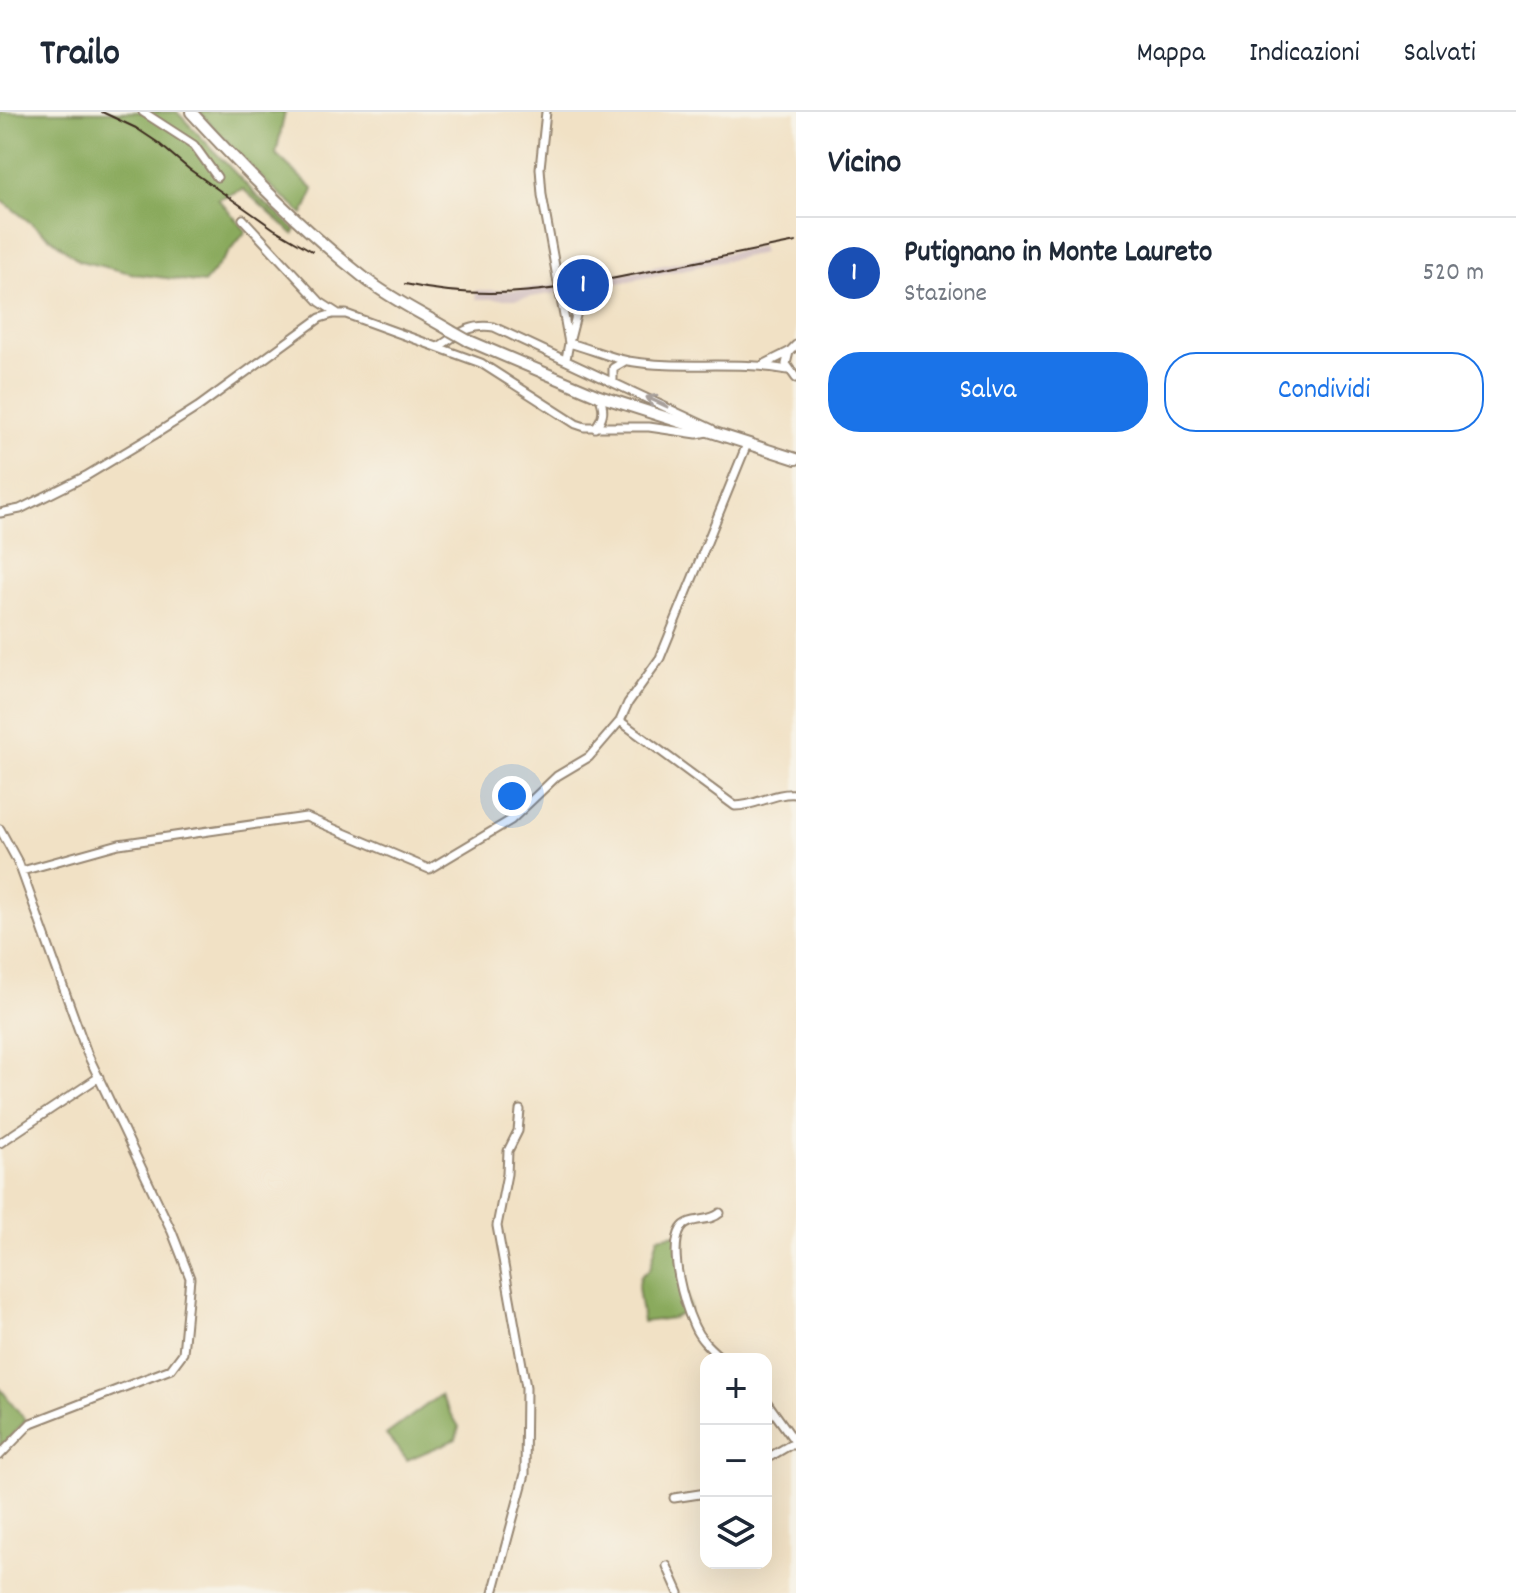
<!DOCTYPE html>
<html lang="it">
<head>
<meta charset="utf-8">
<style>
	body { margin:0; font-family:Dekko,sans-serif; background:#f6f6f7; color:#1f2937 }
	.controls { position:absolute; right:24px; bottom:24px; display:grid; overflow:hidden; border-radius:16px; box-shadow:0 8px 32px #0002 }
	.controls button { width:72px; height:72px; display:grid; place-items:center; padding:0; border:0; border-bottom:2px solid #e0e1e3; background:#fff; color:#1f2937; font:40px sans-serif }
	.you { position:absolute; left:512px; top:684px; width:28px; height:28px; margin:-20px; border:6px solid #fff; border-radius:50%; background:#1a73e8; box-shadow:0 0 0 12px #1a73e833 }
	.badge { display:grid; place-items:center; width:52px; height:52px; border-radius:50%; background:#1a73e8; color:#fff; font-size:26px; font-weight:700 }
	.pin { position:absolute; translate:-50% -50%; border:4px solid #fff; box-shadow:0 2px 8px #0006 }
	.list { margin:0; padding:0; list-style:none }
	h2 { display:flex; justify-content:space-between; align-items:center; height:104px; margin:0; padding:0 32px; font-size:34px }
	h2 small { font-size:26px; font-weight:400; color:#747a83 }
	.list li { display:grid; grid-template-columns:52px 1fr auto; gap:24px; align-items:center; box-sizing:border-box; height:112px; padding:0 32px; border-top:2px solid #e0e1e3 }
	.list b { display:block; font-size:30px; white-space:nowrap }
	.list p { margin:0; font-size:26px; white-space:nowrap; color:#747a83 }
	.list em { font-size:26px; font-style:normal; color:#747a83 }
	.actions { display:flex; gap:16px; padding:24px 32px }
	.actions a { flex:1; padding:18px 0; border:2px solid #1a73e8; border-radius:32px; text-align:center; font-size:28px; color:#1a73e8 }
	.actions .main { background:#1a73e8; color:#fff }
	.icon { flex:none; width:44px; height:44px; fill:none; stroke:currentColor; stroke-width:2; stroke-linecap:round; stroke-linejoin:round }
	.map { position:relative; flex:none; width:796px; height:1481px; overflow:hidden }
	header { display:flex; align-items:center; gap:48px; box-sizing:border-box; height:112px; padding:0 40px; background:#fff; border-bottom:2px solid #e0e1e3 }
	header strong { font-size:38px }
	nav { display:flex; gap:44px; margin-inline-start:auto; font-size:28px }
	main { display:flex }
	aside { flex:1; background:#fff }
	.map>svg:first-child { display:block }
	.industrial { fill:#d2bfc0 }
	.forest { fill:#8aaa5d; stroke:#626a3e; stroke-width:2 }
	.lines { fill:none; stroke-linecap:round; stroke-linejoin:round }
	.street-casing { stroke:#968672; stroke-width:11 }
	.secondary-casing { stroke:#968672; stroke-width:14 }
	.street { stroke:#fff; stroke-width:7 }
	.secondary { stroke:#fff; stroke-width:10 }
	.rail { stroke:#3b2a1e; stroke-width:2 }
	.secondary-bridge-casing { stroke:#968672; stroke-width:14; stroke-linecap:butt }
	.secondary-bridge { stroke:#fff; stroke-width:10 }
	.oneway { stroke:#a79f9a }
</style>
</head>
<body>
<header>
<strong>Trailo</strong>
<nav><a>Mappa</a><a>Indicazioni</a><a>Salvati</a></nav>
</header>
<main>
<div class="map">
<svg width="796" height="1481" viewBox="0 0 796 1481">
	<rect width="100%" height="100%" fill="#f7f3e8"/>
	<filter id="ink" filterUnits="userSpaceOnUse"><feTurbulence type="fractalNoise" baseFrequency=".0125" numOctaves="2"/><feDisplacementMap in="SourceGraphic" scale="16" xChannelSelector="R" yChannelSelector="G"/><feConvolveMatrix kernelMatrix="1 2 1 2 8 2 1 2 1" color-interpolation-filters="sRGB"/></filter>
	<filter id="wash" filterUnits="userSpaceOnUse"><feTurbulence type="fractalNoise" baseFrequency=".006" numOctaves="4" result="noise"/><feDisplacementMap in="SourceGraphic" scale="32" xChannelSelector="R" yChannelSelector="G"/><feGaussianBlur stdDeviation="1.8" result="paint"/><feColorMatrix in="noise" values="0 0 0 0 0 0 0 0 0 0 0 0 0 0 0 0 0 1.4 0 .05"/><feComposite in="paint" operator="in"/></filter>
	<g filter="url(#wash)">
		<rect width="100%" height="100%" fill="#f1e1c5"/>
		<path class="industrial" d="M761,134L763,141L600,175L598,179L572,187L565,186L563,180L517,187H476L475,178H515L561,173Z"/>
		<path class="forest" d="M0,0H177L257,84L296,118L293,122L243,77L218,87L246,119L204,171L135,162L80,149L0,87Z
			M199,0H285L276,42L314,78L303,102L266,70Z
			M684,1121V1172L690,1198L673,1206L643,1210L638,1175L641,1164L650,1157L658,1125Z
			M0,1276L26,1309L0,1335Z
			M440,1283L459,1315L456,1327L407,1348L386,1323Z"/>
	</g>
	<g filter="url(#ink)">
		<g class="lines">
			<g class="street-casing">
				<path id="street" d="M143,0L194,33L217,65
					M546,0L540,56L542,83L569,231L566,247
					M243,107L320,190L337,201
					M580,188L569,231C588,236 608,245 628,249C680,258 735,248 788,258
					M796,233L789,240L786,252L796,266
					M440,234C458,222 471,211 494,215L712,317
					M765,252L789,240
					M613,270V256L625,249
					M595,316C604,305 605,297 599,284
					M0,401L20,397L86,364L154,323L198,295L320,206L333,202H346L481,251L576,312L585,315H649L697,322L707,320
					M620,609L735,694C757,694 774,680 796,682
					M0,717L19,752L87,941L172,1120L190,1166L183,1241L171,1257L31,1311L0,1343
					M22,759L119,732L306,705L429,757L511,708L557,664L589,645L620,609L628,591L660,546L747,332
					M0,1031L99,965
					M720,1101C709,1111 689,1104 681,1117C668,1139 684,1192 694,1214C700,1228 711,1237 722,1247
					M766,1289L796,1331
					M766,1347L790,1333H796
					M674,1386L706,1381
					M667,1454L679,1481
					M493,1481L525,1362L526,1275L497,1114L507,1062L508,1039L518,1019L520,998"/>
			</g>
			<g class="secondary-casing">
				<path id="secondary" d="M191,0C246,60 303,118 367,168C393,188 423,202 451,219
					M467,228L599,284L796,347"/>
			</g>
			<use href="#street" class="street"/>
			<use href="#secondary" class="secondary"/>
			<path class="rail" d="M102,0L136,16L157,30L189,57L274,117L312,139
				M405,172C491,191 562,177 646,160C696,150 746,140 796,130"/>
			<g class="secondary-bridge-casing">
				<path id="secondary-bridge" d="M451,219L467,228"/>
			</g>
			<use href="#secondary-bridge" class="secondary-bridge"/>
		</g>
		<defs><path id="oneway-shaft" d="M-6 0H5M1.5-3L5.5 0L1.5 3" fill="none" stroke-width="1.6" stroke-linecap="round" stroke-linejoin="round" transform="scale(2)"/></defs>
		<use class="oneway" href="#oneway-shaft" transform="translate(657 290) rotate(-155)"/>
	</g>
</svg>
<div class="controls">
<button>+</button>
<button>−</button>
<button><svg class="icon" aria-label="layers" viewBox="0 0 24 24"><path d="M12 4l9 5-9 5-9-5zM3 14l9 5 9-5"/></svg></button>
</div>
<div class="you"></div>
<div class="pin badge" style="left:583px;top:173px;background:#1a4fb4">1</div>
</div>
<aside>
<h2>Vicino<small></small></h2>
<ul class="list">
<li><span class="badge" style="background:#1a4fb4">1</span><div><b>Putignano in Monte Laureto</b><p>Stazione</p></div><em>520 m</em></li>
</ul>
<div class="actions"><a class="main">Salva</a><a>Condividi</a></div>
</aside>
</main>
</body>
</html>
